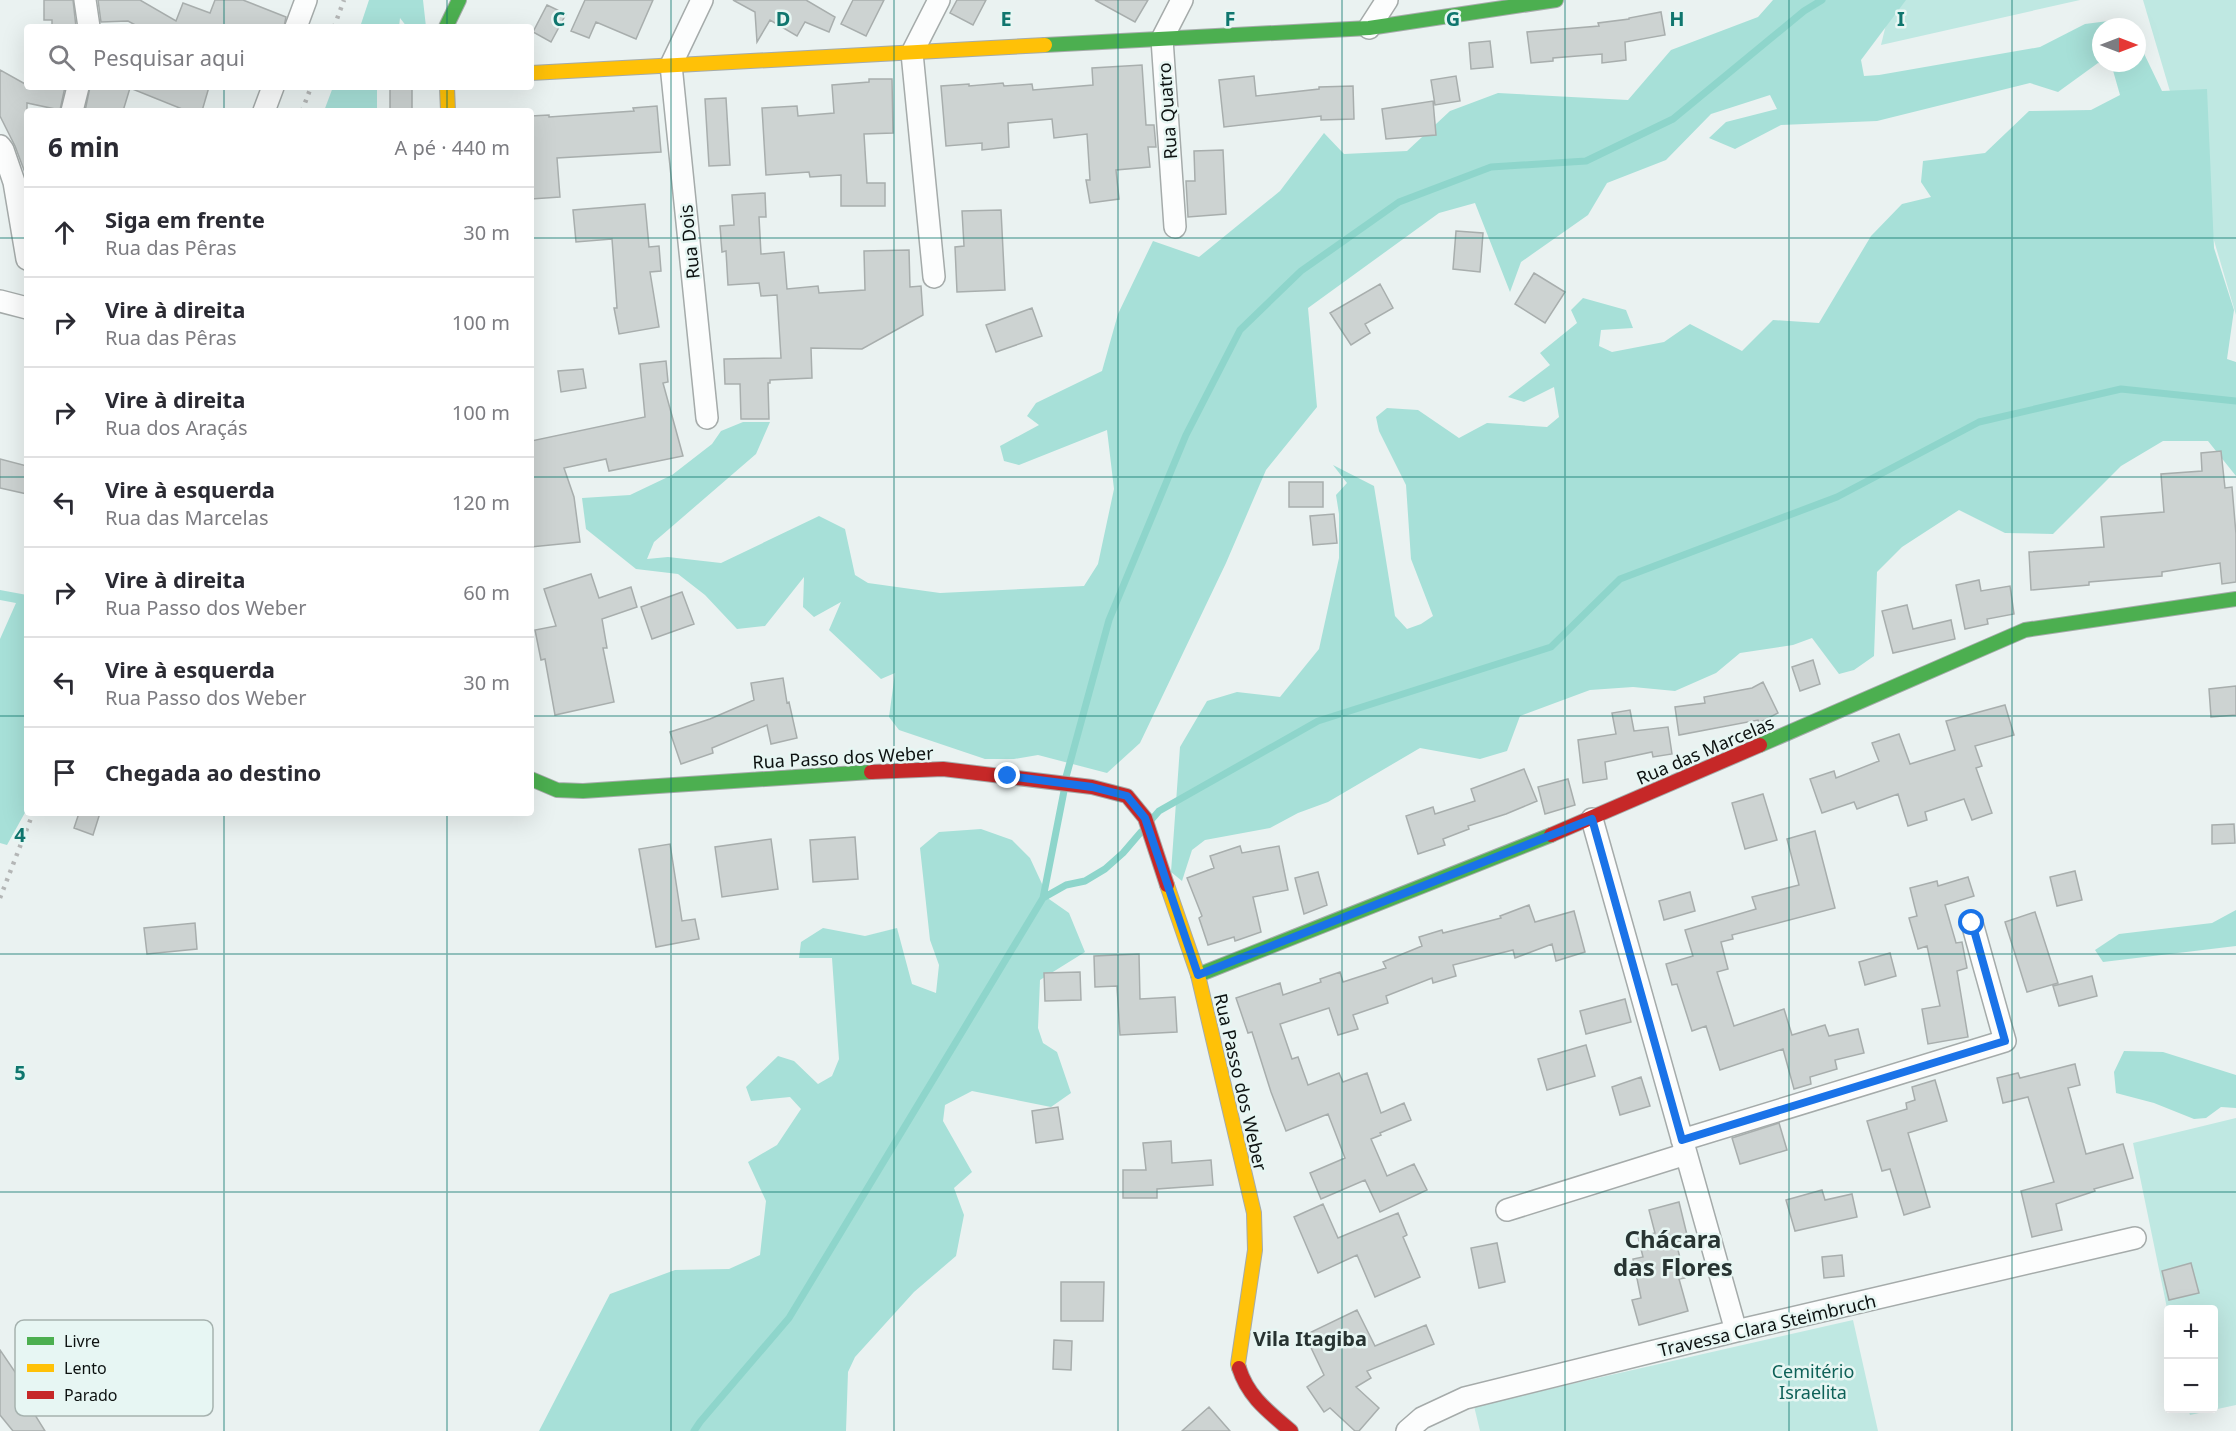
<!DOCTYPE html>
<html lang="pt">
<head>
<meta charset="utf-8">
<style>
	body { margin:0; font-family:"Noto Sans",sans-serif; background:#f7f7f7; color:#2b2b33 }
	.controls { position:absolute; right:18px; bottom:18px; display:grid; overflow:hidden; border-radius:6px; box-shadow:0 6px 24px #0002 }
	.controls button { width:54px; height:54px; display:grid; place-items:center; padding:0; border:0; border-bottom:2px solid #e1e1e2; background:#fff; color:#2b2b33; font:30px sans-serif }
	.compass { position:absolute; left:2092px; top:18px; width:54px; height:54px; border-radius:50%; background:#fff; box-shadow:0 6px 24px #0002; rotate:90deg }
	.stop { position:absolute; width:18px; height:18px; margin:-14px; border:4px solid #1a73e8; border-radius:50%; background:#fff }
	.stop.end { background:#1a73e8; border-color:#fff; box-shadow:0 2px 6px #0008 }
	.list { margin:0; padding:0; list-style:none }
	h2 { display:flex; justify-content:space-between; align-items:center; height:78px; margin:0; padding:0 24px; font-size:26px }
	h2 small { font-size:20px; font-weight:400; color:#7c7c81 }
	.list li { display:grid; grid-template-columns:39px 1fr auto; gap:18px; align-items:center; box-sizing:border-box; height:90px; padding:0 24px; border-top:2px solid #e1e1e2 }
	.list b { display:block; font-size:22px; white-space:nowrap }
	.list p { margin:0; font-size:20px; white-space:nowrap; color:#7c7c81 }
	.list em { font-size:20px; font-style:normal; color:#7c7c81 }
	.icon { flex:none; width:33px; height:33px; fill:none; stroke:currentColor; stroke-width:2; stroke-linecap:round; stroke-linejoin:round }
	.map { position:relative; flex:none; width:2236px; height:1431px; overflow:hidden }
	.search { position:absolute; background:#fff; box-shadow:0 6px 24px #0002; left:24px; top:24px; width:510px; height:66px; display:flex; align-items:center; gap:15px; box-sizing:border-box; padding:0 21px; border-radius:6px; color:#7c7c81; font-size:22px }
	.panel { position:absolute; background:#fff; box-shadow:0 6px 24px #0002; left:24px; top:108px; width:510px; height:708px; border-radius:6px }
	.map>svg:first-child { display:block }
	.green { fill:#bfe8e2 }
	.forest { fill:#a7e0d8 }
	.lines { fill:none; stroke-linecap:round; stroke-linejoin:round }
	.stream { stroke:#8ed5cb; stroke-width:7 }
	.building { fill:#cdd3d2; stroke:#a8aead; stroke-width:1.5 }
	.street-casing { stroke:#a5abaa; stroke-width:24 }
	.fast-casing { stroke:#a5abaa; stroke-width:16 }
	.slow-casing { stroke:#a5abaa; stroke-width:16 }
	.jam-casing { stroke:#a5abaa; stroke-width:16 }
	.street { stroke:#fcfdfd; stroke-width:21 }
	.fast { stroke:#4caf50; stroke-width:14 }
	.slow { stroke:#ffc107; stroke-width:14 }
	.jam { stroke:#c62828; stroke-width:14 }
	.rail { stroke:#b4b6b6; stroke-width:4.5; stroke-dasharray:3 6; stroke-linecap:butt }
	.route { stroke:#1a73e8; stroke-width:8 }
	.grid { fill:none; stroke:#0f766e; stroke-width:1.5; stroke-opacity:0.55 }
	.labels { text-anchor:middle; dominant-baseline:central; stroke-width:5; stroke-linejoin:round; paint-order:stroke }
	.street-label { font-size:18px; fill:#0d1211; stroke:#e7f6f3 }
	.park-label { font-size:18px; fill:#0e6158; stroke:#e7f6f3 }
	.neighbourhood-label { font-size:20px; font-weight:bold; fill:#283432; stroke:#e7f6f3 }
	.district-label { font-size:24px; font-weight:bold; fill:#283432; stroke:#e7f6f3 }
	.key { fill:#e7f6f3; stroke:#a6b2af; stroke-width:1.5 }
	.key-label { font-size:16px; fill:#0d1211 }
	.grid-label { font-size:20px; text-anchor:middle; font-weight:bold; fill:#0f766e; stroke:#e7f6f3; stroke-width:5; stroke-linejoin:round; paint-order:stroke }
</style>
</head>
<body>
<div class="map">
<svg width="2236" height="1431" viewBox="0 0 2236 1431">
	<rect width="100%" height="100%" fill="#eaf2f1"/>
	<path class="green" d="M1892,0H2080L1881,45Z
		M2143,0H2236V315Z
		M2236,1118V1405L2190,1415L2188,1409L2214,1408V1310H2168V1313L2133,1143Z
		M1853,1320L1878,1431H1480L1474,1406Z"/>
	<path class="forest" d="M369,0H423L426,27H407L400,18L399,27H360Z
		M1773,0H1906L1861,60L1864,76L1879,75L2040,47L2085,24L2116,20L2130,27H2101V63H2137V39L2162,91L2207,89L2214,248L2234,310L2227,359L2236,362V476L2208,441H2163L2121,466L2053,534L2005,533L1959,510L1902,547L1877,572L1874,656L1854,670L1839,674L1812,638L1793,645L1740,653L1716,673L1675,691L1633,687L1590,690L1520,716L1507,751L1480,759L1420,748L1328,802L1298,813L1270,828L1205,840L1192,850L1182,881L1171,872L1180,747L1207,701L1237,692L1280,697L1319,649L1339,558V514L1336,495L1347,483L1333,465L1374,486L1395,616L1407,629L1421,624L1433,616L1411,559L1406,485L1379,431L1376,417L1387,408L1418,410L1459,438L1487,423L1547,427L1559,417L1554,387L1524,402L1508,397L1550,365L1540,353L1577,323L1571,310L1583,298L1626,310L1633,328L1601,330L1599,346L1612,352L1664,342L1690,324L1742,351L1773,320L1819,323L1871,236L1902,204L1931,197L1921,182L1923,161L1985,153L2029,111L2091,110L2120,95L2112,67L2098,63L2058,92L2030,83L1877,121L1781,125L1735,149L1709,138L1726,122L1777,109L1770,95L1711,114L1666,160L1607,183L1588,215L1521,262L1510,292L1475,203L1439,213L1308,308L1317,407L1266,470L1226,563L1140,743L1107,773L1038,755L1014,759H985L899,730L889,717L895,673L881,679L829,630L841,602L814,617L803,607L804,577L765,626L737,629L705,595L678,574L636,569L586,529L582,498L630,495L672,475L712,444L721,431L743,422H770L756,454L654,542L647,559L668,557L721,563L819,516L845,529L855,575L868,583L940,593L1084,586L1098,564L1114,489L1107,430L1019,465L1004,461L1000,446L1039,425L1027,416L1036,403L1102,371L1118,314L1153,241L1199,257L1280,191L1324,133L1344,154L1407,151L1450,111L1498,93L1628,100L1671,50L1758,17Z
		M333,87H377V111H324Z
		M0,590L27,595V809L7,845L0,843V639L16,603L0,600Z
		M981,829L1012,840L1030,858L1049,899L1069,913L1085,952L1040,980L1038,1028L1043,1043L1057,1052L1071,1093L1051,1107L972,1091L945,1105L943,1121L972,1172L954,1188L964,1215L956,1256L914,1292L855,1357L848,1372L846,1431H539L610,1294L675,1270L729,1269L760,1255L766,1201L748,1162L777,1145L801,1109L790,1097L751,1101L746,1087L778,1056L794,1061L818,1084L832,1076L839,1059L832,958H799L801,942L823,928L865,936L897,928L912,984L936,993L939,965L930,940L920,848L939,832Z
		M2236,910V946L2103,962L2095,950L2119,934L2212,923Z
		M2124,1051L2163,1052L2236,1075V1108L2221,1107L2206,1118L2194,1119L2154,1103L2116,1093L2114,1072Z"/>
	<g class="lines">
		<path class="stream" d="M1066,777L1109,620L1186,435L1240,330L1301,271L1399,202L1491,167L1586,161L1673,119L1804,11L1822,0
			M1152,819L1159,811L1318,721L1551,647L1620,579L1837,497L1979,422L2121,389L2236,401
			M1043,898L1066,885L1085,881L1105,869L1123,853L1141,832
			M694,1431L700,1422L789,1318L1043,898L1064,791"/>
	</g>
	<path class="building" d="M44,0H73L76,27H52V20H44Z
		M98,0H140L176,21L183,3L210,13L215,0H243L286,17L284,27H139L128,21L101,22Z
		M585,0H653L636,39L596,22L589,38L571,31Z
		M733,0H806L835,17L829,32L805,22L797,36L770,20L757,42L755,12Z
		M853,0H884L866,36L841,24Z
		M957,0H986L973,25L950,13Z
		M1095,0H1148L1135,22Z
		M547,5L566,14L551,42L533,32Z
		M1661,12L1665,35L1625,42L1626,60L1602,63V54L1553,58V61L1531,63L1527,32L1599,26L1598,23L1629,19V18Z
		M1490,41L1493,67L1471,69L1469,43Z
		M1142,65L1146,125H1154L1156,147H1148L1150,167L1116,170L1119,199L1090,203L1086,180H1090L1087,134L1054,138L1052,119L1008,123L1009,147L982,150V143L946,146L941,86L969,84V86L1003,83L1004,86L1032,84L1033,90L1093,85L1092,68Z
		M0,70L27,85V87H65L60,110L27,103V178L15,146L0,116Z
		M1254,76L1256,96L1319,89V87L1353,86L1354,119L1321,120V116L1224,127L1219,80Z
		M1456,76L1460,101L1435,105L1431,80Z
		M869,79H892L893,133L864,134L867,183H885V206H841V175L810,177L809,172L766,175L762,108L797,106L798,116L834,113L832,85L869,82Z
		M90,87H209L202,111H187L130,88L123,111H85Z
		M390,87H412V111H390Z
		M726,98L730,165L709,166L705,99Z
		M1433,101L1436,135L1386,139L1382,109Z
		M657,106L661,152L557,158L560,197L531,199V116L549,115V117L634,111L633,108Z
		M1223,150L1226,214L1188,217L1186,181H1195L1194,151Z
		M765,193L766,217H759L761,254L784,252L787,289L818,286L819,293L865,290L864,251L909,250L910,287L921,286L923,315L862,349L811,348L812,378L770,380V383H768L769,419H741L740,384H725L724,359L781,358L777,295L761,296L759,283L728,285L726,251L722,252L720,226L734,225L732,195Z
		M645,204L649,247L659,246L661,271L650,272L659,327L619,334L614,308H617L612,239L576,242L573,210Z
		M1001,210L1005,290L957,292L955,247L964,246L962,211Z
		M1456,231L1483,233L1480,272L1453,269Z
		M1534,273L1565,292L1545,323L1515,304Z
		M1380,284L1393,308L1365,324L1370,333L1351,345L1330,313Z
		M1032,308L1042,336L996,352L986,325Z
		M666,361L668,382L663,383L683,456L609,471L606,459L564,468L574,497L580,542L531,547V441L645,417L640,364Z
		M583,369L586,388L561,392L558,371Z
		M2221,451L2225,488L2232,487L2236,534V582L2222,584L2220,563L2162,572V576L2089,582V585L2031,590L2029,552L2104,547L2101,517L2164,512L2161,474L2202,471L2201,453Z
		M0,459L27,466V494L0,488Z
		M1289,482H1323V507H1289Z
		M1334,514L1337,543L1313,545L1310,516Z
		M591,574L599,598L631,587L637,607L602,619L607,648H603L614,702L555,715L545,659L541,660L535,630L556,626L544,589Z
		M1979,580L1981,591L2010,586L2014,614L1987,619L1988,624L1965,629L1956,585Z
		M682,592L694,624L652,639L641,607Z
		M1907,605L1913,629L1951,620L1955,639L1893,653L1882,611Z
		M1813,660L1820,684L1800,691L1792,667Z
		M783,678L787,703L789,702L797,738L771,744L767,725L712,748L713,753L681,764L670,732L710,719L754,700L751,683Z
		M1763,682L1778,713L1759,723L1758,720L1679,735L1675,707L1705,703L1704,697L1752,688Z
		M2236,686V715L2211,717L2209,689Z
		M2005,705L2014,735L1975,746L1982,766L1976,768L1992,813L1972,820L1964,799L1925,812L1927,820L1908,826L1898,794L1857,809L1854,802L1822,813L1810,779L1834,771L1836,778L1879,761L1872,743L1899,734L1910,764L1955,750L1946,721Z
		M1630,710L1634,731L1668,727L1672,754L1653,757L1652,752L1605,762L1607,779L1583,783L1578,740L1616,734L1612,713Z
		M1524,769L1537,801L1506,814L1468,826L1469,829L1443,839L1445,845L1418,854L1406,816L1433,807L1435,814L1475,801L1471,789Z
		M1568,779L1575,805L1545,814L1538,787Z
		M1763,794L1777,840L1745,849L1732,803Z
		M79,813H100L93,835L74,828Z
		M2234,824L2235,843L2212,844V825Z
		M1815,831L1835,908L1732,935L1733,939L1721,942L1728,969L1717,972L1734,1026L1784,1009L1792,1035L1825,1025L1829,1036L1858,1029L1864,1053L1835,1060L1837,1069L1810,1077L1811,1084L1794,1089L1783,1049L1720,1070L1706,1026L1692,1031L1677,984L1672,985L1666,964L1693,956L1685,930L1756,909L1752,897L1799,885L1787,839Z
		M855,837L858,879L813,882L810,840Z
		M771,839L778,889L722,897L715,847Z
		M670,844L682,921L695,919L699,939L656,947L639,849Z
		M1240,846L1242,853L1279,846L1288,890L1253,897L1261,932L1238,940L1235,941L1234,937L1208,945L1199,918L1202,916L1187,878L1214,868L1210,856Z
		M2075,871L2082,900L2057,906L2050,877Z
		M1318,872L1327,905L1304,914L1295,878Z
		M1968,877L1974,896L1945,905L1956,943L1962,942L1967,968L1957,971L1968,1037L1928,1044L1922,1009L1940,1006L1927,946L1918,949L1909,918L1917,916L1910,888L1937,881L1938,886Z
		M1690,892L1695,911L1664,920L1659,901Z
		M1529,905L1535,922L1574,911L1585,952L1556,961L1552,944L1515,958L1513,950L1453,965L1456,976L1433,983L1432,978L1386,996L1388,1003L1353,1015L1358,1029L1338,1035L1329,1008L1280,1024L1292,1059L1298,1057L1308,1085L1339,1073L1343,1082L1367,1073L1381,1113L1404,1103L1411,1120L1380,1133L1381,1135L1371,1139L1387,1176L1414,1164L1427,1190L1380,1212L1365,1180L1321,1199L1310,1173L1345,1158L1328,1114L1286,1131L1271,1092L1252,1032L1248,1033L1236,998L1280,983L1283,995L1321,982L1320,979L1340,972L1343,982L1386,968L1383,962L1422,946L1419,937L1442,930L1443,933L1501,918L1500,916Z
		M2035,912L2058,983L2027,992L2005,922Z
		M195,923L197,949L147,954L144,928Z
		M1890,953L1896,976L1865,985L1859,962Z
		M1139,954L1140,999L1175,997L1177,1032L1120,1035L1117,986L1095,987L1094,956Z
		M1080,972L1081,1000L1045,1001L1044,973Z
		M2092,976L2097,996L2059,1006L2053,986Z
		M1625,999L1631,1022L1586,1034L1580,1011Z
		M1586,1045L1595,1076L1547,1090L1538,1059Z
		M2075,1064L2080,1085L2068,1088L2086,1154L2123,1144L2133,1178L2094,1189L2095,1191L2056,1204L2062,1230L2032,1237L2021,1191L2054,1182L2028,1097L2003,1103L1997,1078L2018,1073L2020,1078Z
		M1641,1077L1650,1106L1620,1115L1612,1087Z
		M1935,1080L1947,1121L1908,1133L1930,1207L1904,1215L1890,1169L1882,1171L1867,1121L1907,1109L1906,1103L1915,1100L1912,1087Z
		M1058,1107L1063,1139L1036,1143L1032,1111Z
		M1779,1123L1787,1150L1740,1164L1732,1138Z
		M1171,1141L1172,1163L1211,1160L1213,1185L1157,1189V1198H1123V1170H1146L1143,1143Z
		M1822,1190L1825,1200L1852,1194L1857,1217L1795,1231L1786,1200Z
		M1679,1202L1688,1239L1676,1242L1685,1278L1679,1279L1688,1311L1639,1325L1632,1300L1641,1298L1633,1259L1643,1257L1638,1237L1655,1233L1649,1210Z
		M1323,1204L1338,1238L1398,1213L1407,1235L1403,1237L1420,1277L1375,1297L1357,1255L1318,1273L1294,1217Z
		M1497,1243L1505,1282L1479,1288L1471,1248Z
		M1842,1255L1844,1276L1824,1278L1822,1257Z
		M2191,1263L2199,1293L2169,1300L2162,1271Z
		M1061,1282H1104L1103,1321H1061Z
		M1357,1310L1375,1346L1426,1325L1434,1344L1367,1371L1371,1378L1356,1387L1379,1408L1359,1431H1355L1330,1408L1324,1412L1307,1387L1324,1375L1305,1335Z
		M1054,1340L1072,1341L1071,1370L1053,1369Z
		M0,1350L17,1375L25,1368L46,1394L30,1407L45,1431H13L0,1415Z
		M1209,1407L1230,1431H1182Z"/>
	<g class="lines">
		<g class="street-casing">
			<path id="street" d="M85,0L89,27
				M702,0L671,65L707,418
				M296,27L306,0
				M1369,28L1387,0
				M72,111L78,87
				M264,111L273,87
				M0,146L3,150L14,182L27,259
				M1175,227L1162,39L1182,0
				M934,277L912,53L939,0
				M0,301L27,308
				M1592,819L1736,1331
				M1682,1140L2005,1041L1972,923
				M1507,1210L1686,1154
				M1407,1431L1422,1418L1465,1398L1736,1331L2135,1238"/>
		</g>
		<g class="fast-casing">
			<path id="fast" d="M446,27L459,0
				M1045,45L1369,28L1556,0
				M1760,745L2025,630L2236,599
				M531,779L557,790L583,791L871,772
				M1198,975L1551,835"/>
		</g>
		<g class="slow-casing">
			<path id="slow" d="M531,73L1045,45
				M447,87L448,111
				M1167,885L1198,975L1254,1213L1255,1250L1238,1364L1239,1368"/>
		</g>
		<g class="jam-casing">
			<path id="jam" d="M871,772L943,769L1092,787L1127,796L1145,818L1167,885
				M1551,835L1760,745
				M1239,1368C1248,1397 1269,1412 1291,1431"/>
		</g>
		<use href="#street" class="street"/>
		<use href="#fast" class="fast"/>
		<use href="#slow" class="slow"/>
		<use href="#jam" class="jam"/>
		<path class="rail" d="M334,27L344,0
			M302,111L311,87
			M0,898L33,813"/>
	</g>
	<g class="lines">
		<path class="route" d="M1008,776L1092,787L1127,796L1145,818L1198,975L1592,819L1682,1140L2005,1041L1972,923"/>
	</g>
	<path class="grid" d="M224,0V27M447,0V27M671,0V1431M894,0V1431M1118,0V1431M1342,0V1431M1565,0V1431M1789,0V1431M2012,0V1431M224,87V111M447,87V111M0,238H27M531,238H2236M0,477H27M531,477H2236M0,716H27M531,716H2236M224,813V1431M447,813V1431M0,954H2236M0,1192H2236"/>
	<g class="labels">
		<g class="street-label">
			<text transform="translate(1167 111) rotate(-94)">Rua Quatro</text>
			<text transform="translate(689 242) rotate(-96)">Rua Dois</text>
			<text transform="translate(1705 750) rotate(-23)">Rua das Marcelas</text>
			<text transform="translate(843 757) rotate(-3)">Rua Passo dos Weber</text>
			<text transform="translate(1241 1082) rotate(77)">Rua Passo dos Weber</text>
			<text transform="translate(1767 1325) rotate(-13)">Travessa Clara Steimbruch</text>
		</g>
		<g class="park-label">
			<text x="1813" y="1371">Cemitério<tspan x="1813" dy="21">Israelita</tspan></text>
		</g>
		<g class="neighbourhood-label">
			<text x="1310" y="1338">Vila Itagiba</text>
		</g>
		<g class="district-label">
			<text x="1673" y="1238">Chácara<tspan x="1673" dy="28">das Flores</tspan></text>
		</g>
	</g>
	<rect x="15" y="1320" width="198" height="96" rx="9" class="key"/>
	<rect x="27" y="1337" width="27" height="8" fill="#4caf50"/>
	<rect x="27" y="1364" width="27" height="8" fill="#ffc107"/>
	<rect x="27" y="1391" width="27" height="8" fill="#c62828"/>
	<g class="key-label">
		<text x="64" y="1347">Livre</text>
		<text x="64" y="1374">Lento</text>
		<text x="64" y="1401">Parado</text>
	</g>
	<g class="grid-label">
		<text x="559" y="26">C</text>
		<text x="783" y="26">D</text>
		<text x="1006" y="26">E</text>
		<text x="1230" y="26">F</text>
		<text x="1453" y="26">G</text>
		<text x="1677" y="26">H</text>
		<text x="1901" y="26">I</text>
		<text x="20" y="842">4</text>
		<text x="20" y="1080">5</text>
	</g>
</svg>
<div class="controls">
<button>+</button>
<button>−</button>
</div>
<svg class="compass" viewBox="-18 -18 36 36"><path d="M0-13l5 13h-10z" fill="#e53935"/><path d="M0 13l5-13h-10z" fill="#7c7c81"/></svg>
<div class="stop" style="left:1972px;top:923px"></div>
<div class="stop end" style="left:1008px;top:776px"></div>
<div class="search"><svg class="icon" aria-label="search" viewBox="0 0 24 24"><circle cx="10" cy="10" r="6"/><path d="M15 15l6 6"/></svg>Pesquisar aqui</div>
<section class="panel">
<h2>6 min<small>A pé · 440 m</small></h2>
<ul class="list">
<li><svg class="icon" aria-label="ahead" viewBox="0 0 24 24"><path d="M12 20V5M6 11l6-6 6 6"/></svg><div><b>Siga em frente</b><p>Rua das Pêras</p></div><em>30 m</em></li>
<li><svg class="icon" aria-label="right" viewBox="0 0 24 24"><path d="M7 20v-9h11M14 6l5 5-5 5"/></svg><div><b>Vire à direita</b><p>Rua das Pêras</p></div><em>100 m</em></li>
<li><svg class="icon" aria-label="right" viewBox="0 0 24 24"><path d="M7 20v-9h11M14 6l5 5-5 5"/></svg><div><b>Vire à direita</b><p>Rua dos Araçás</p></div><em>100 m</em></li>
<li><svg class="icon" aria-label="left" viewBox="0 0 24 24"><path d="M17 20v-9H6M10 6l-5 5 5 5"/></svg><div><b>Vire à esquerda</b><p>Rua das Marcelas</p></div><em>120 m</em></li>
<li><svg class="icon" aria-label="right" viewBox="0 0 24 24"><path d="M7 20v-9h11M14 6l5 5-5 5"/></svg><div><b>Vire à direita</b><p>Rua Passo dos Weber</p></div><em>60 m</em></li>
<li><svg class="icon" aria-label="left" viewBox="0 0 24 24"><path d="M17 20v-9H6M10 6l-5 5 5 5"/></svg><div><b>Vire à esquerda</b><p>Rua Passo dos Weber</p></div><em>30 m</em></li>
<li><svg class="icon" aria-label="arrive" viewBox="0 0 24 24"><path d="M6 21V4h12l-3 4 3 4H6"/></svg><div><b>Chegada ao destino</b></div></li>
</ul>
</section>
</div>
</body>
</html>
